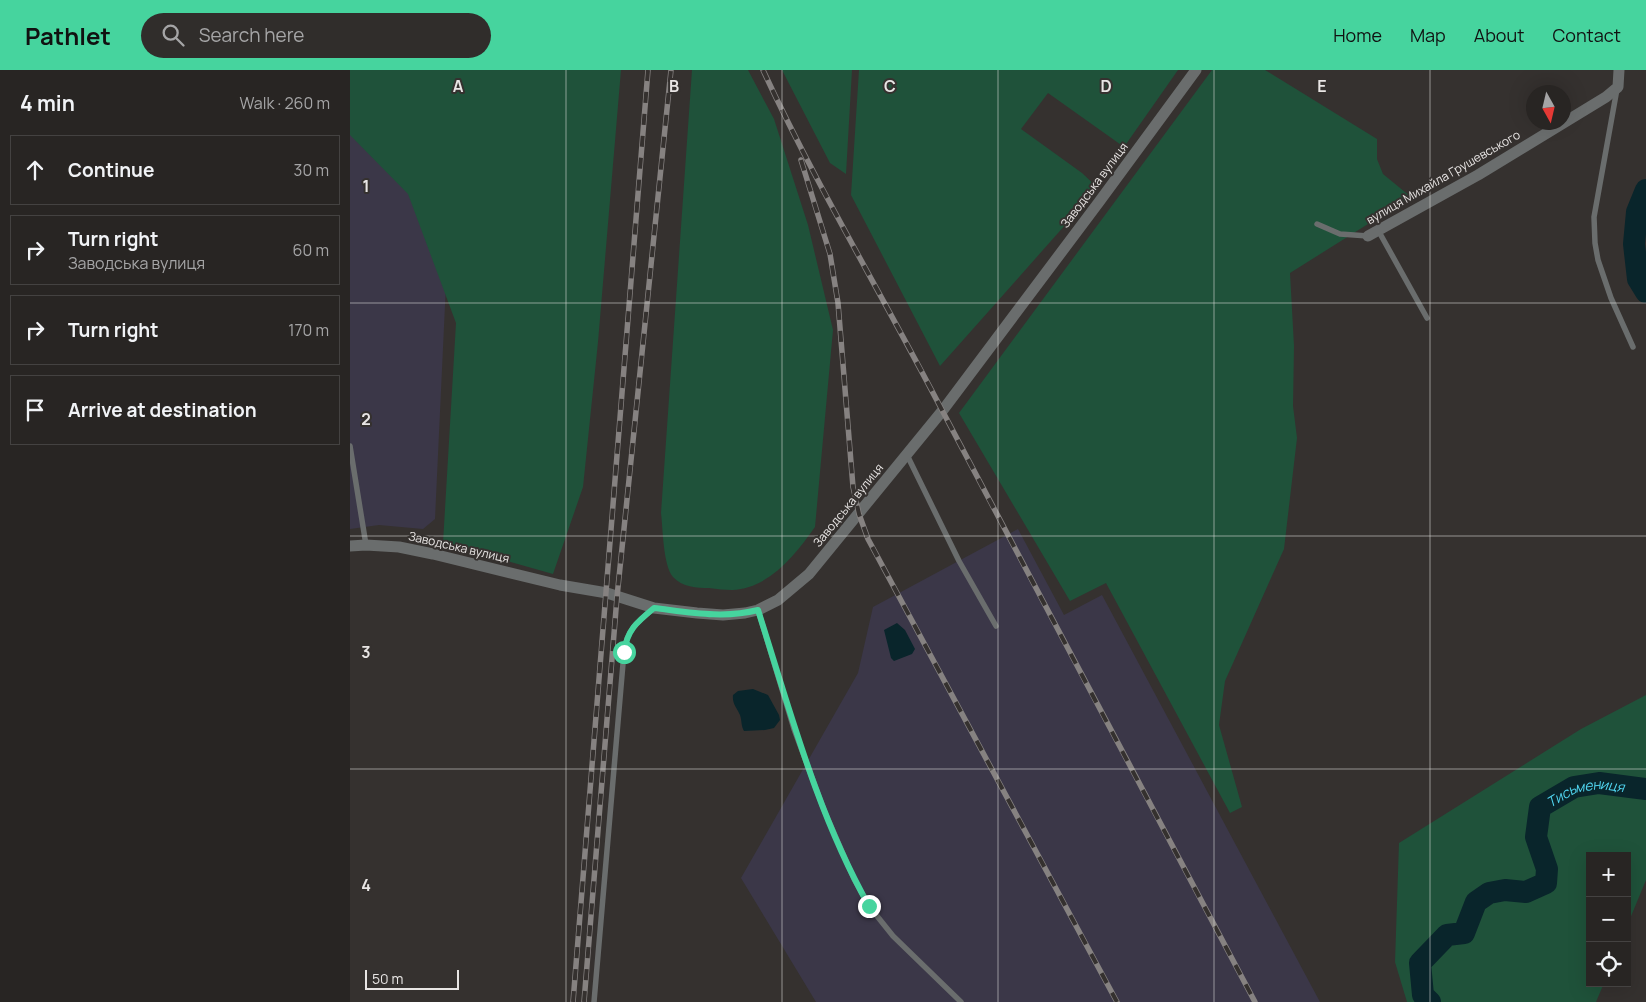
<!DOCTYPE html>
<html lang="en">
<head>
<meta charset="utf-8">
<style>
	body { margin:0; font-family:Manrope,sans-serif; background:#302d2b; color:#f1f3f6 }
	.controls { position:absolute; right:15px; bottom:15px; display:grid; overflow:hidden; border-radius:0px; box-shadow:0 5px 20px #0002 }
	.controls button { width:45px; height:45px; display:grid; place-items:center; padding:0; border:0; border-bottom:1px solid #444241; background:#282523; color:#f1f3f6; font:25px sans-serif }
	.compass { position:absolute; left:1176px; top:15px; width:45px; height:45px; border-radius:50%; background:#282523; box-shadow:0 5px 20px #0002; rotate:172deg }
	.scale { position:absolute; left:15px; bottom:12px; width:94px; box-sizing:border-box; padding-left:5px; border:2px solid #e8e5e4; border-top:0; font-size:14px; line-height:18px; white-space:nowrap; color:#e8e5e4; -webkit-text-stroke:4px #35312f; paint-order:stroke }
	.stop { position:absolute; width:15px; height:15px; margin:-11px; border:4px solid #46d49e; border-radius:50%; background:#fff }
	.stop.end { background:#46d49e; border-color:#fff; box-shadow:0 1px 5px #0008 }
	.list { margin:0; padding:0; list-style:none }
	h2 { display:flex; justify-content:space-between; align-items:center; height:65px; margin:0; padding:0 20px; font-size:21px }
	h2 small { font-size:16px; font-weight:400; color:#a5a5a6 }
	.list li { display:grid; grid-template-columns:32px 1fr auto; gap:15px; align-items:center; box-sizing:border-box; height:70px; margin:0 10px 10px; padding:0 10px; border:1px solid #444241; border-radius:0px }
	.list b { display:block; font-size:19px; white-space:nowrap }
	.list p { margin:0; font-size:16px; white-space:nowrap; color:#a5a5a6 }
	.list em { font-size:16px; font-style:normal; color:#a5a5a6 }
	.icon { flex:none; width:28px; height:28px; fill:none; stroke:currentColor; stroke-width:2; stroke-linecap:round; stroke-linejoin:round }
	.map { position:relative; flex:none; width:1296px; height:932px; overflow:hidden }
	header { display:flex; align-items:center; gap:30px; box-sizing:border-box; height:70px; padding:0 25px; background:#46d49e; color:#111 }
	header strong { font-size:24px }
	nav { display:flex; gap:28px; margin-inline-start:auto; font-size:18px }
	.search { width:350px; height:45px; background:#302d2b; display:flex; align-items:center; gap:12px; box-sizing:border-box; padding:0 18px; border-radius:28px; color:#a5a5a6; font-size:19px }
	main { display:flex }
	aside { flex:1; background:#282523 }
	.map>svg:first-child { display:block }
	.industrial { fill:#3b3748 }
	.green { fill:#1f523a }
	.water { fill:#09252b }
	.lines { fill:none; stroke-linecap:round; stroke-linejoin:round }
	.river { stroke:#09252b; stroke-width:22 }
	.service { stroke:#6a6d6d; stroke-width:5.5 }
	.minor { stroke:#6a6d6d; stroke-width:11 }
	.rail-casing { stroke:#868281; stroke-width:5.5 }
	.rail { stroke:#35312f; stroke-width:4; stroke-dasharray:11; stroke-linecap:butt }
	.route { stroke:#46d49e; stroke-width:6 }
	.grid { fill:none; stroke:#e8e5e4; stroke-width:1; stroke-opacity:0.55 }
	.labels { text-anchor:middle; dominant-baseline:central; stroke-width:4; stroke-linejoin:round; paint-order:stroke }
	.street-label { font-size:12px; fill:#e8e5e4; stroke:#35312f }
	.water-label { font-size:14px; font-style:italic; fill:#50d4ef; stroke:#35312f }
	.grid-label { font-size:16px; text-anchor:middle; font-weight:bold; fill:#e8e5e4; stroke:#35312f; stroke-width:4; stroke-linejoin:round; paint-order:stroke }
</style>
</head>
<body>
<header>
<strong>Pathlet</strong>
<div class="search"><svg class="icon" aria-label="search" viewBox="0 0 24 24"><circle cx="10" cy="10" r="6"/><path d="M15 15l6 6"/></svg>Search here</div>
<nav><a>Home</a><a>Map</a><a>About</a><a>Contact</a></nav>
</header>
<main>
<aside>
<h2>4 min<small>Walk · 260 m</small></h2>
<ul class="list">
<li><svg class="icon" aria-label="ahead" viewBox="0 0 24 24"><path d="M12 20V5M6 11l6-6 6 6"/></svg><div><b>Continue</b></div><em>30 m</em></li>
<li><svg class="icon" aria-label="right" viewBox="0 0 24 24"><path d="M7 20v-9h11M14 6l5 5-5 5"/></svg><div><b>Turn right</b><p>Заводська вулиця</p></div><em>60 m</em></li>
<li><svg class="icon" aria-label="right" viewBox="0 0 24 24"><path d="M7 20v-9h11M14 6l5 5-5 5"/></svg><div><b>Turn right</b></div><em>170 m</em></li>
<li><svg class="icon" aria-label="arrive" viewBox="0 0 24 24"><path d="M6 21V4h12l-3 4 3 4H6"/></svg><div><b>Arrive at destination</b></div></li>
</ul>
</aside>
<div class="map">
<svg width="1296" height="932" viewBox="0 0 1296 932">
	<rect width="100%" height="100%" fill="#35312f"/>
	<path class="industrial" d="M0,0H106L85,449L73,459L29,455L0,459Z
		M668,459L714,545L752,525L970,932H466L391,808L508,603L523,537Z"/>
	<path class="green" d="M0,0H271L248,272L233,417L203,504L93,473L106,253L58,124L0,65Z
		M342,0H398L424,49L458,155L483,260L465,457C445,485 420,518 382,520C375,520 367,519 359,518C347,518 332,517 323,507C313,495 313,459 311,443Z
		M432,0H502L496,104L480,93Z
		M509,0H828L774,77L698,23L671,59L732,103L748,118L590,296L501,125Z
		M862,0H915L1027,69V89L1033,104L1061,127L940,203L944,276L943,336L947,368L934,479L875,611L869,655L892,737L880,743L756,513L720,531L609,343Z
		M1296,625V810L1277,856V786H1240V913H1254L1246,932H1057L1045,892L1049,773L1231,659Z"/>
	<path class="water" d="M547,553L555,560L565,579L562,584L544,591L541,588L534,560Z
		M403,619L418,625L429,645L430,650L424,658L415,660L394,661C391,656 392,651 390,645C387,638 382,634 383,625L388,621Z"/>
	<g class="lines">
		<g class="river">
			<path d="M1296,120L1287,142L1284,174L1288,209L1296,222"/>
			<path id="s1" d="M1080,932L1073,925L1070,893L1097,865L1114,863L1126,832L1139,823L1155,820L1176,822L1196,813L1197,799L1186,767L1190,737L1224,717L1249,713L1296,719"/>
		</g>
		<path class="service" d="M1267,19L1244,147L1245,173L1248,190L1261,228L1283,277
			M967,154L990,164L1018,166
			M1028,160L1077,248
			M0,376L16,475
			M557,385L609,491L646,556
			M408,540L444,659L474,740L504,809L519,836L543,866L611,932
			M244,932L274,582C277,560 286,553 303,539"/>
		<path class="minor" d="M1018,166L1128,105L1256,27L1268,17L1269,0
			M0,476L16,475L49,477L83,484L210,515L257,523L304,538L347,543L373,545L395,543L408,540L428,530L459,504L593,340L749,132L846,0"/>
		<g class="rail-casing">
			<path id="rail" d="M413,0C467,117 534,228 593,342C697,539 801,736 905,932
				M451,90L480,184L488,233L503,417L509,444L518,469L767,932
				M223,932L298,0
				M234,932L267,527L321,0"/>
		</g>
		<use href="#rail" class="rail"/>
	</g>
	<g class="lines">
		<path class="route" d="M274,582C277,560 287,552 304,538C338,542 373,549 408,540C440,640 467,744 519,836"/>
	</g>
	<path class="grid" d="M216,0V932M432,0V932M648,0V932M864,0V932M1080,0V932M0,233H1296M0,466H1296M0,699H1296"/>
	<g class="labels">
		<g class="street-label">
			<text transform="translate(1093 107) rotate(-30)">вулиця Михайла Грушевського</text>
			<text transform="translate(744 115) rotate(-53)">Заводська вулиця</text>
			<text transform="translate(498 435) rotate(-51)">Заводська вулиця</text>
			<text transform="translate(109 477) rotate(13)">Заводська вулиця</text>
		</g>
		<g class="water-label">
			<text stroke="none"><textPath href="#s1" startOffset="334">Тисьмениця</textPath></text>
		</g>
	</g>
	<g class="grid-label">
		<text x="108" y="22">A</text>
		<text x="324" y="22">B</text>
		<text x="540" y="22">C</text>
		<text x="756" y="22">D</text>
		<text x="972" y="22">E</text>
		<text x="16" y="122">1</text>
		<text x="16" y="355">2</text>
		<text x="16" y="588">3</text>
		<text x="16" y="821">4</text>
	</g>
</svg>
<div class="controls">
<button>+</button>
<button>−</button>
<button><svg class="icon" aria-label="locate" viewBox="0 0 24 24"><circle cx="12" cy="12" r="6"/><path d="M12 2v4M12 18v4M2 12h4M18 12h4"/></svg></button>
</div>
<svg class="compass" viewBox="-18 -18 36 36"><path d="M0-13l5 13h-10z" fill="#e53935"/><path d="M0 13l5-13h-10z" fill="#a5a5a6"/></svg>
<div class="scale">50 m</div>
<div class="stop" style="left:274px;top:582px"></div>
<div class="stop end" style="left:519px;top:836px"></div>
</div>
</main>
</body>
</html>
